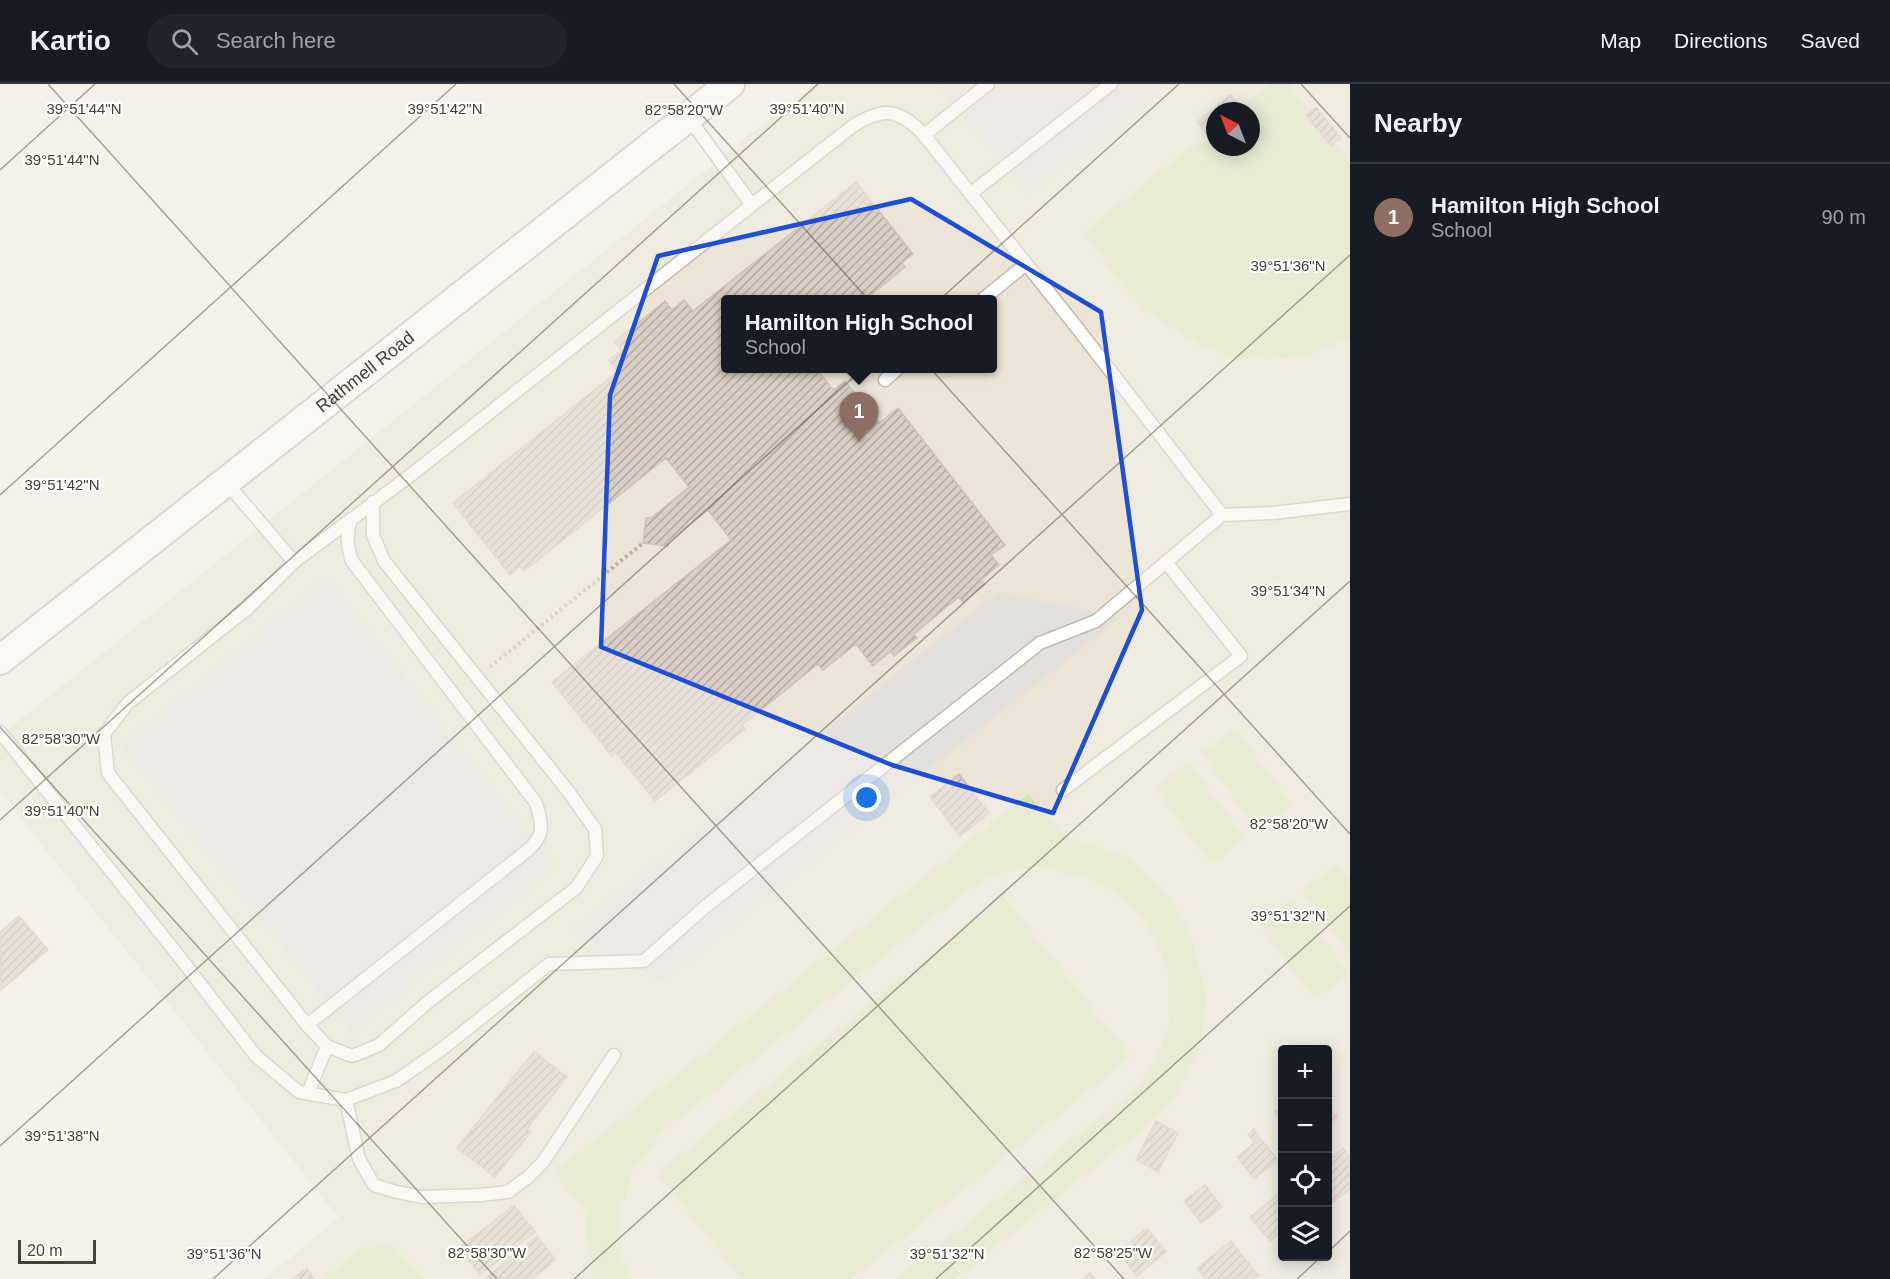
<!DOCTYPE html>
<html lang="en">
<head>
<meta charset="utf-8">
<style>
	body { margin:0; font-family:Arial,sans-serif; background:#20242c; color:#f1f3f6 }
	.controls { position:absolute; right:18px; bottom:18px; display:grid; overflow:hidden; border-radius:6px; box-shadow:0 3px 15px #0003 }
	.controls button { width:54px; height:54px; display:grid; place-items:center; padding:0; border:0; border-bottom:2px solid #363941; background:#171b24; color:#f1f3f6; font:30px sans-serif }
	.compass { position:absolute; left:1206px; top:18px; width:54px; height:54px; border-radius:50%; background:#171b24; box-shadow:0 3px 15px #0003; rotate:318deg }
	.scale { position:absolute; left:18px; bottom:15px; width:78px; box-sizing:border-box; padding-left:6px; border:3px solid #484139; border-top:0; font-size:16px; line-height:21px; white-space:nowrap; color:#484139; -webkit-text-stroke:4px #fff; paint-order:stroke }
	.you { position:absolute; left:867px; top:714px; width:21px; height:21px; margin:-15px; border:4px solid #fff; border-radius:50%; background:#1a73e8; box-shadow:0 0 0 9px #1a73e833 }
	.badge { display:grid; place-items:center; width:39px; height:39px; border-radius:50%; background:#eb372b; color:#fff; font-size:20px; font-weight:700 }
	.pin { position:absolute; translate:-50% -50px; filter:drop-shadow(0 2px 3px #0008) }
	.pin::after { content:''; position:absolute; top:32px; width:21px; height:18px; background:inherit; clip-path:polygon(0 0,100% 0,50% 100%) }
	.popup { position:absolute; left:721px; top:211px; width:276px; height:78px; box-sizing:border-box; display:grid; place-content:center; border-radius:6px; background:#171b24; filter:drop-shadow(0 2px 4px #0005); font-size:20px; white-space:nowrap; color:#9ea1a6 }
	.popup b { font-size:22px; color:#f1f3f6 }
	.popup::after { content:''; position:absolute; left:50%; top:100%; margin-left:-12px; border:12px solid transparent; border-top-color:#171b24 }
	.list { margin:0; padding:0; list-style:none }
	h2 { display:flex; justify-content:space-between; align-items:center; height:78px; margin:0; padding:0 24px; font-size:26px }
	h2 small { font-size:20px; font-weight:400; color:#9ea1a6 }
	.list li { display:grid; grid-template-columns:39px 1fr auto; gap:18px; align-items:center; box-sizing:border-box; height:108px; padding:0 24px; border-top:2px solid #363941 }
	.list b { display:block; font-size:22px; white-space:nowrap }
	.list p { margin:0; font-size:20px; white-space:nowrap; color:#9ea1a6 }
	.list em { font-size:20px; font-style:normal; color:#9ea1a6 }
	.icon { flex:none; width:33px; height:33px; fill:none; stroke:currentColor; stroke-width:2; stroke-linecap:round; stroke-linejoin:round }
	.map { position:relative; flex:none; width:1350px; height:1195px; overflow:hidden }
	header { display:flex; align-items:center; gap:36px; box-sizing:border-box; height:84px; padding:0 30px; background:#171b24; border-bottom:2px solid #363941 }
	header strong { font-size:28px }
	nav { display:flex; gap:33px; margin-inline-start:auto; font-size:21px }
	.search { width:420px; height:54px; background:#20242c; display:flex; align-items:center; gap:15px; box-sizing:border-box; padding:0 21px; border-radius:33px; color:#9ea1a6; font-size:22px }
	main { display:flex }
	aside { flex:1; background:#171b24 }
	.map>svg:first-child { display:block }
	.residential { fill:#e8e2d9 }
	.education { fill:#ece4d5; fill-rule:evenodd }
	.green { fill:#d4e5b6 }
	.parking { fill:#e3e1de }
	.building { fill:url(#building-hatch); stroke:#cfc2b4; stroke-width:1.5 }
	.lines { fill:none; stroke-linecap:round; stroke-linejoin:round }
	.service-casing { stroke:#c2bab0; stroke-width:15 }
	.tertiary-casing { stroke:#c2bab0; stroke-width:32 }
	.path { stroke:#c0b2a0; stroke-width:4; stroke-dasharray:3 3; stroke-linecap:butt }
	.service { stroke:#fff; stroke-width:12 }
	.tertiary { stroke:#fff; stroke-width:28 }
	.marked { fill:none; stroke:#1d4ed8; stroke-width:4.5; stroke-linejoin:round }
	.ticks { fill:none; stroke:#484139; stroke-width:1.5; stroke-opacity:0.45 }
	.labels { text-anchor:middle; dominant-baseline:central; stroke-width:4.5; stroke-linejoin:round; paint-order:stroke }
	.street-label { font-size:18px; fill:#484139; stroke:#fff }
	.ticks-label { font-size:15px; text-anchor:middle; fill:#484139; stroke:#fff; stroke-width:4.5; stroke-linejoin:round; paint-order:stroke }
</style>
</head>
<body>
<header>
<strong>Kartio</strong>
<div class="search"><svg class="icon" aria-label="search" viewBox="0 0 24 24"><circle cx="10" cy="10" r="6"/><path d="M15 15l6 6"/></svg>Search here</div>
<nav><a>Map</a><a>Directions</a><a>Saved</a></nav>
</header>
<main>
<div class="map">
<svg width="1350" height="1195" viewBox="0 0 1350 1195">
	<defs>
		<pattern id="building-hatch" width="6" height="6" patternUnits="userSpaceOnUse" patternTransform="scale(1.5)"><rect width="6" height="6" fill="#d8cec3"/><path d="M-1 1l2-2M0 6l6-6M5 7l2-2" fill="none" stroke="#b1a99f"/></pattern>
	</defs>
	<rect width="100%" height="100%" fill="#f4f0ea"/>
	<path class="residential" d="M1350,972V1195H1069L1282,1026V1172H1328V990Z"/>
	<path class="education" d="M813,0H1350V972L1328,990V966H1282V1026L1069,1195H264L339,1134L0,708V652ZM1215,27H1251V63H1215ZM726,216H992V284H726Z"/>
	<path class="green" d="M1271,0H1289L1350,78V255L1304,272L1269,275L1234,274L1202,262L1146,227L1120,199L1084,148L1215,44V63H1251V27H1237Z
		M1236,644L1292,721L1257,746L1201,669Z
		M1189,678L1245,754L1211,780L1155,704Z
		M1028,710L1063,751L1124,771L1164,806L1191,849L1206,915L1201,963L1173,1017L1141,1047L955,1195H896L1131,1009L1154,980L1169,943L1168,886L1155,855L1132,821L1099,799L1039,782L994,791L957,814L663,1047L633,1087L619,1133L621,1173L632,1195H594L592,1190L586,1149L587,1129L554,1088Z
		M1337,780L1350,798V870L1303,806Z
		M1004,813L1131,973L851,1195H741L657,1089Z
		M1292,814L1349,890L1314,915L1258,839Z
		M393,1161L423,1195H324L362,1164Z"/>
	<path class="parking" d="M935,0H1169L1028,112Z
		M326,493L556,784L352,949L121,662Z
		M999,508L1120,533L662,898L570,847Z"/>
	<path class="building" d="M1230,11L1240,22L1234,27H1215V42L1206,50L1197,38Z
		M1316,23L1341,54L1331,62L1306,31Z
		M856,98L913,170L902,179L905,183L865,216H726V284H816L833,306L845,297L879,339L898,324L1005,461L991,471L999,481L981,496L985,500L963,518L959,513L914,550L917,554L894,572L891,567L873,582L856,560L823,586L818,580L742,641L745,645L655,717L616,669L612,672L552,598L731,456L708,426L668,458V462L643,459L646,434H651L689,403L666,374L524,487L520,482L510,491L453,419L618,287L609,276L621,267L615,258L665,217L672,226L684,216L693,227Z
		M959,690L989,729L960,752L930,713Z
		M19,832L48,866L1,906L0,848Z
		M534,967L567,993L527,1045L531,1048L495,1093L457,1064Z
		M1282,1022V1037L1275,1028Z
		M1328,1022L1337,1033L1328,1041Z
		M1156,1037L1178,1049L1158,1088L1136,1076Z
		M1254,1045L1259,1052L1254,1057L1248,1051Z
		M1260,1054L1278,1076L1254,1095L1237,1073Z
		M1343,1064L1350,1073V1105L1330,1120L1328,1117V1077Z
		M1205,1101L1222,1123L1201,1139L1184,1117Z
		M1282,1107V1146L1270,1157L1250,1133Z
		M514,1121L535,1148L480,1191L459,1164Z
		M1147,1144L1166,1168L1137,1192L1118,1168Z
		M537,1152L556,1176L532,1195H485Z
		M1231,1157L1258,1191L1252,1195H1235L1233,1193L1231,1195H1206L1197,1184Z
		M307,1184L314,1195H292Z
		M1090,1189L1095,1195H1083Z"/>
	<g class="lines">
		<g class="service-casing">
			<path id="service" d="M924,51L988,0
				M970,110L1111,0
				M752,121L853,42C883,23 899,24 924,51L1078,245L1222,431
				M982,216L1026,180
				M885,296L898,284
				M226,398L294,478L411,391L752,121L688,33
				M294,478L248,524L128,619L104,650L108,689L307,941L327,962
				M0,648L174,866L256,972L299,1008L346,1016L396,997L442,965L549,880L644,877L705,823L1040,559L1096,537L1222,431L1273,429L1350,420
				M1063,706L1241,572L1166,478
				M307,941L528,766C546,750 542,740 536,719L352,477C347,462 346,450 351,435
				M308,1009L327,962L352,972L379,961L428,918L576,804L597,772L595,745L568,707L384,477L373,451V418
				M346,1016L359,1075L374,1101L393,1107L421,1113L480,1111L508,1108L527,1094L543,1078L614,971"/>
		</g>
		<g class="tertiary-casing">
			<g id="tertiary">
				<path id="s1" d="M0,576L730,0"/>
			</g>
		</g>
		<path class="path" d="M490,583L643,459"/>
		<use href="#service" class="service"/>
		<use href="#tertiary" class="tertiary"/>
	</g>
	<path d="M0 0H1350V1195H0ZM911,115L1101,228L1142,526L1053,729L892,681L601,563L610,311L658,172Z" fill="#f4f0ea" fill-opacity=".55" fill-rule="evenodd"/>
	<path class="marked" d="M911,115L1101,228L1142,526L1053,729L892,681L601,563L610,311L658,172Z"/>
	<path class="ticks" d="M48,0L1124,1195M674,0L1350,750M1301,0L1350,54M0,86L95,0M0,411L456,0M0,643L497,1195M0,736L818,0M0,1062L1179,0M1328,1168L1350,1147M213,1195L1350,171M574,1195L1350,497M936,1195L1350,822M1297,1195L1322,1172"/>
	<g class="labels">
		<g class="street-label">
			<text stroke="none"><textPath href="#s1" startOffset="465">Rathmell Road</textPath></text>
		</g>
	</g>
	<g class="ticks-label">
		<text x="445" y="30">39°51'42"N</text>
		<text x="807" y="30">39°51'40"N</text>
		<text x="84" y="30">39°51'44"N</text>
		<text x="684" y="31">82°58'20"W</text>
		<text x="62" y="81">39°51'44"N</text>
		<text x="1288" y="187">39°51'36"N</text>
		<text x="62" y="406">39°51'42"N</text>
		<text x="1288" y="512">39°51'34"N</text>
		<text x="61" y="660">82°58'30"W</text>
		<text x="62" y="732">39°51'40"N</text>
		<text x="1289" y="745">82°58'20"W</text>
		<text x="1288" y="837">39°51'32"N</text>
		<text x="62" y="1057">39°51'38"N</text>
		<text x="487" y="1174">82°58'30"W</text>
		<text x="1113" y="1174">82°58'25"W</text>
		<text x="224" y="1175">39°51'36"N</text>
		<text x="947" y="1175">39°51'32"N</text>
	</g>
</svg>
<div class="controls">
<button>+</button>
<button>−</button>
<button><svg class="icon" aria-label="locate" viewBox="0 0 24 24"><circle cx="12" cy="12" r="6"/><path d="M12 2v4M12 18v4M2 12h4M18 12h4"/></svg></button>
<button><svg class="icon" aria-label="layers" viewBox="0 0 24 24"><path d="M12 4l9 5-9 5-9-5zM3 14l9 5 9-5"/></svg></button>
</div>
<svg class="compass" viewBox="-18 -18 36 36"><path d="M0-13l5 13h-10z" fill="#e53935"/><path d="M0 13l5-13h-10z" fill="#9ea1a6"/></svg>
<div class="scale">20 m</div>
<div class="you"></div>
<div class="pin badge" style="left:859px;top:358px;background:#8d6e63">1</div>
<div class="popup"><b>Hamilton High School</b>School</div>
</div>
<aside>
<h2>Nearby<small></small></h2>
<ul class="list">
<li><span class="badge" style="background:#8d6e63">1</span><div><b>Hamilton High School</b><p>School</p></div><em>90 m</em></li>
</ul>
</aside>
</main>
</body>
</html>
